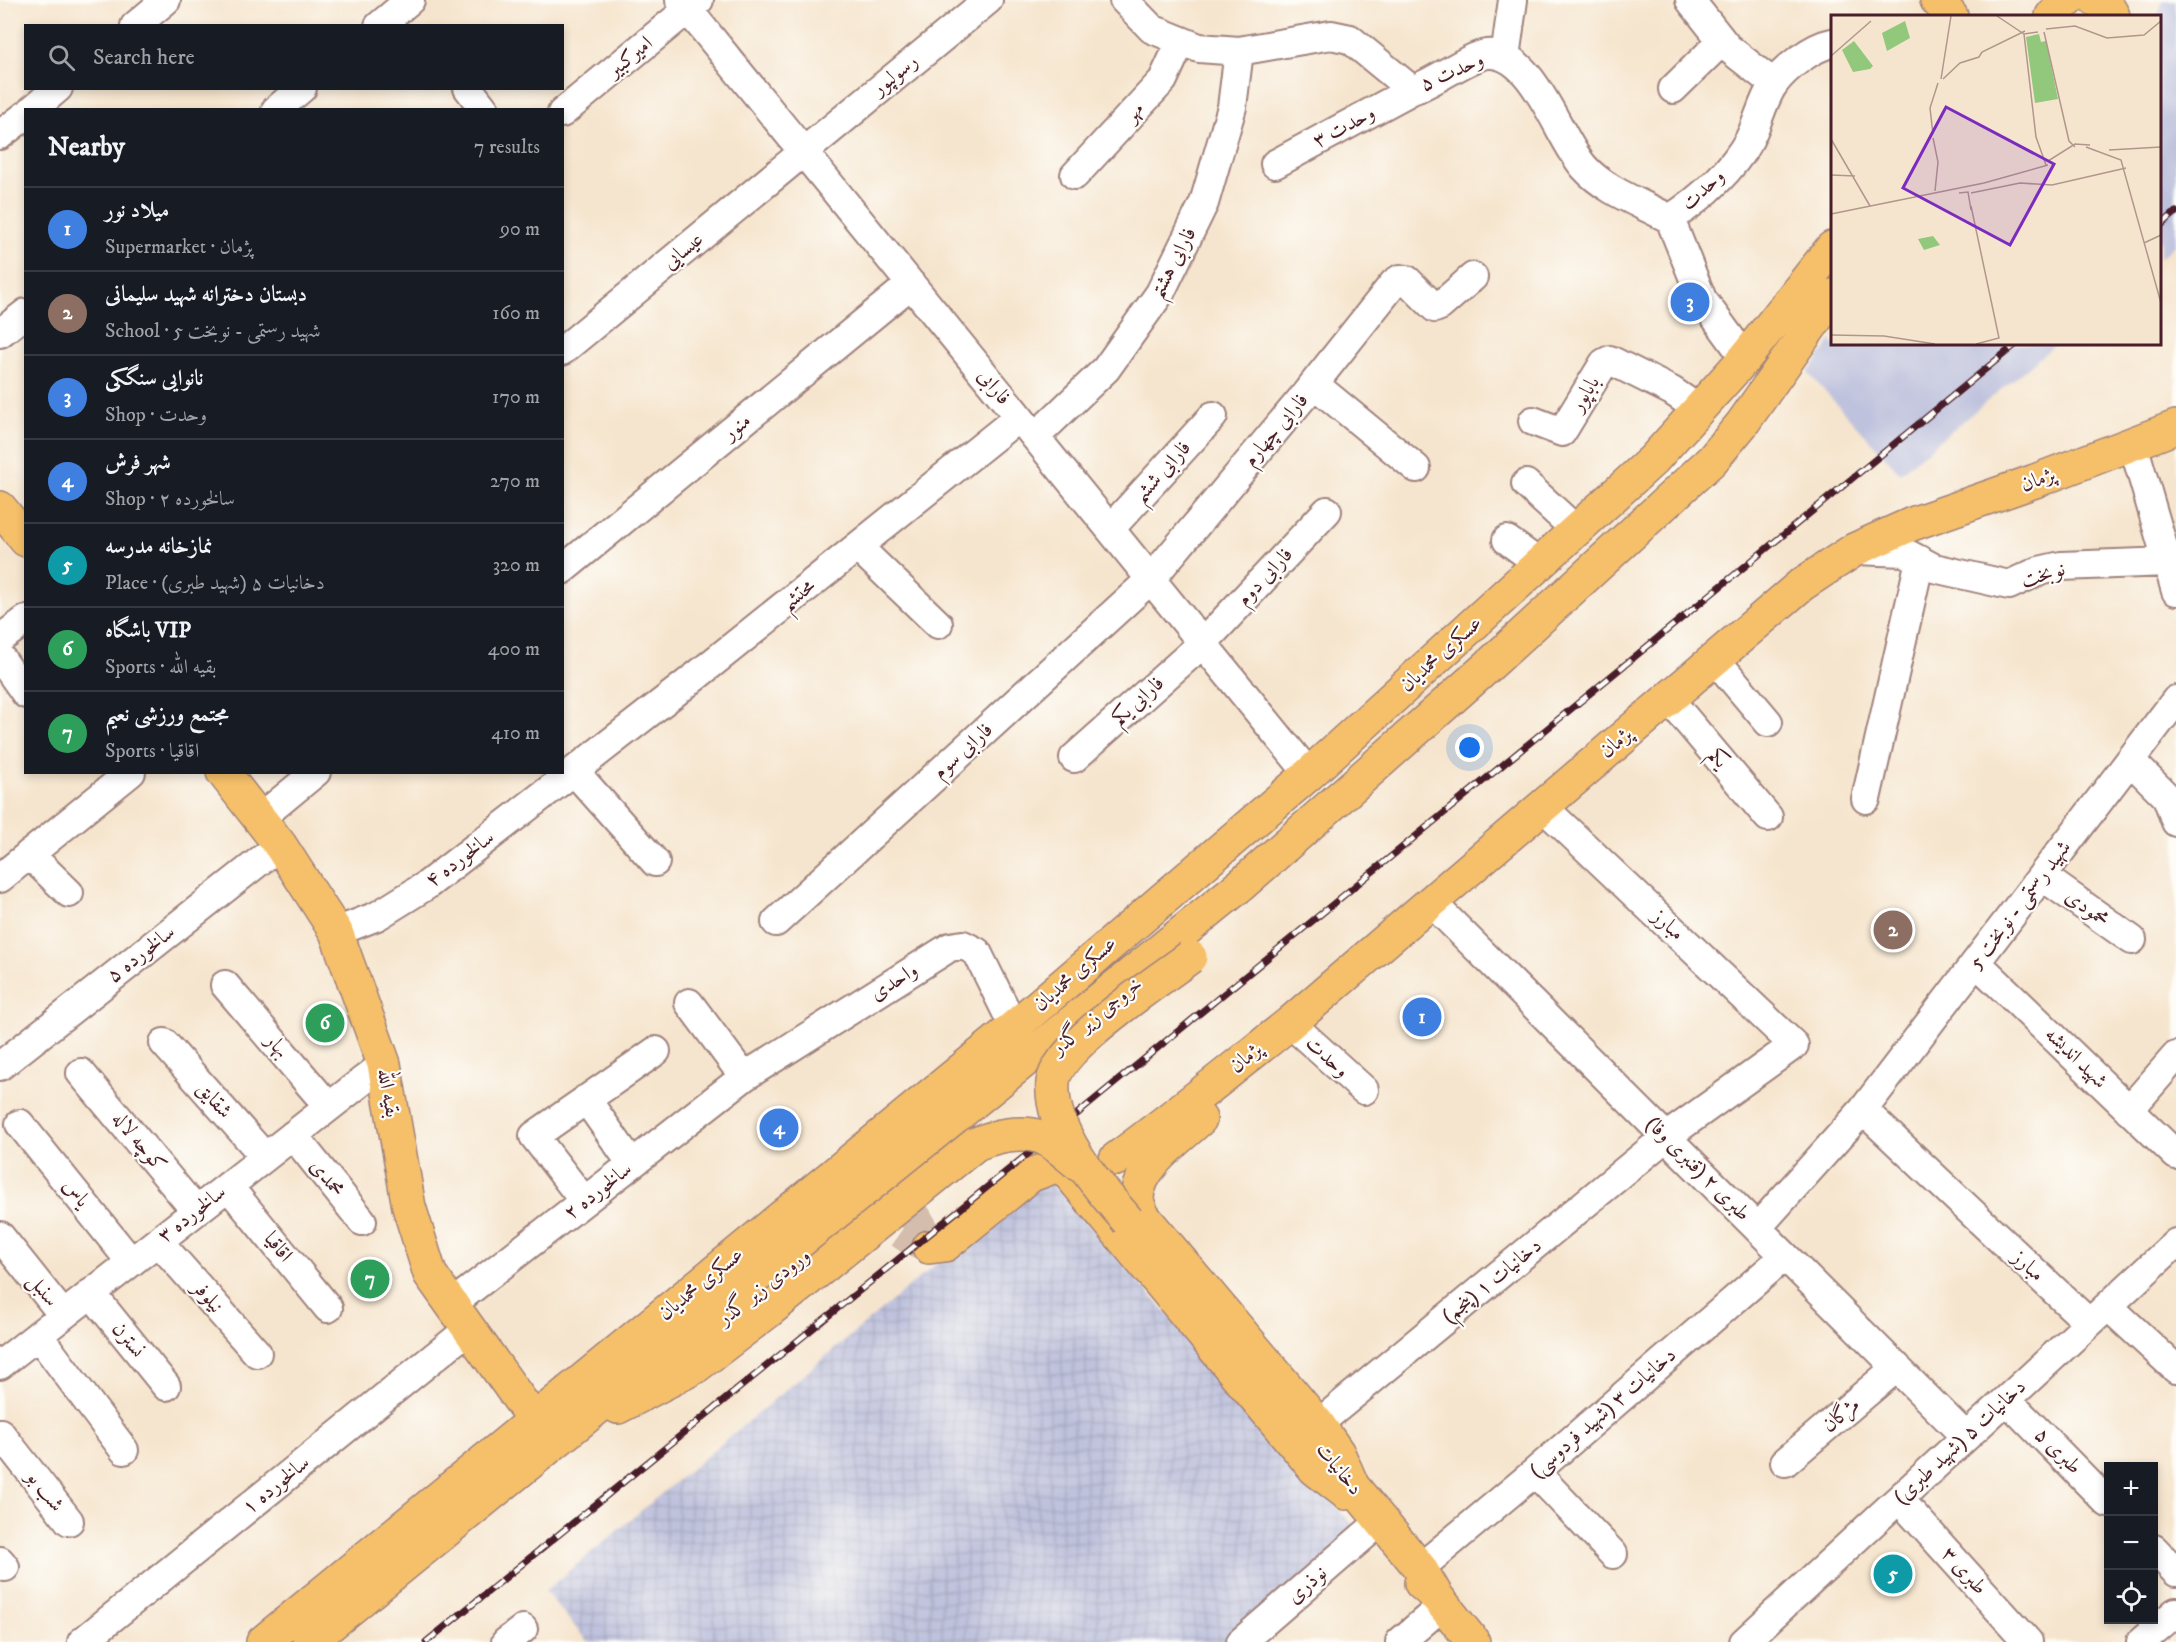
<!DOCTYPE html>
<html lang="en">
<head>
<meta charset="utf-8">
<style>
	body { margin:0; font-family:"IM FELL DW Pica",Amiri,serif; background:#242831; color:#f1f3f6 }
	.controls { position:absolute; right:18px; bottom:18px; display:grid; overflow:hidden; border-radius:0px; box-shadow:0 3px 9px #0003 }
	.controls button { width:54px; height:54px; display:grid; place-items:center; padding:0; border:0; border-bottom:2px solid #363941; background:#171b24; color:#f1f3f6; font:30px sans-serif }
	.you { position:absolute; left:1470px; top:748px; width:21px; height:21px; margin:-15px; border:4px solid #fff; border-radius:50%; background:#1a73e8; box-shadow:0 0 0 9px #1a73e833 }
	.badge { display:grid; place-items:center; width:39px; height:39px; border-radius:50%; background:#d93025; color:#fff; font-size:20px; font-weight:700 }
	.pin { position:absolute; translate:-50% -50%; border:3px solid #fff; box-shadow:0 2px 6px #0006 }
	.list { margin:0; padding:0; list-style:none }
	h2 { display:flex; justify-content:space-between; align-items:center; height:78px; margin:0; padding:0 24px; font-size:26px }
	h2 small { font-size:20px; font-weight:400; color:#9ea1a6 }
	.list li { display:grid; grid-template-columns:39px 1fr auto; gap:18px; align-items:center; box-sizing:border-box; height:84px; padding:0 24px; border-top:2px solid #363941 }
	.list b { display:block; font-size:22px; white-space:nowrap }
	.list p { margin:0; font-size:20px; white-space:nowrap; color:#9ea1a6 }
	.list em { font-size:20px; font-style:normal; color:#9ea1a6 }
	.icon { flex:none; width:33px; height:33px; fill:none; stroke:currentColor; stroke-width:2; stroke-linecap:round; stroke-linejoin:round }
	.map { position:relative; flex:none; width:2176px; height:1642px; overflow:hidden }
	.search { position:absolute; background:#171b24; box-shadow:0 3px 9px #0003; left:24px; top:24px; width:540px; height:66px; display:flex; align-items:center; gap:15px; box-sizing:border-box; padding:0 21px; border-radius:0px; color:#9ea1a6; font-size:22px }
	.panel { position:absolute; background:#171b24; box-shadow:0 3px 9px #0003; left:24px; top:108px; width:540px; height:666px; border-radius:0px }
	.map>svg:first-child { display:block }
	.industrial { fill:url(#industrial-grid) }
	.railway { fill:#bfc2dd }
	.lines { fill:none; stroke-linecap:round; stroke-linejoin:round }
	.major-tunnel { stroke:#d4bdad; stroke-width:33; stroke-dasharray:33 16; stroke-linecap:butt }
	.minor-casing { stroke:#a0827c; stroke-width:32 }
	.major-casing { stroke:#a0827c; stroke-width:36 }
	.minor { stroke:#fff; stroke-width:28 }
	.major { stroke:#f6c06b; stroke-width:33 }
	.rail-casing { stroke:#4a1f2b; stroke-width:7 }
	.rail { stroke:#fdfcf7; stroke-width:4.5; stroke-dasharray:14; stroke-linecap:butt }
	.major-bridge-casing { stroke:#a0827c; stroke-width:36; stroke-linecap:butt }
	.major-bridge { stroke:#f6c06b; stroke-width:33 }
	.labels { text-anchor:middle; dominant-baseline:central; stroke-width:4.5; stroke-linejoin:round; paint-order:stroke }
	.street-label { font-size:21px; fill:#4a1f2b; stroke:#fdfcf7 }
	.inset-road { fill:none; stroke:#b1968d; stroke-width:1.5 }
	.view { fill:#7b2cbf; fill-opacity:0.15; stroke:#7b2cbf; stroke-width:3 }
	.inset-edge { fill:none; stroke:#4a1f2b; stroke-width:3 }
</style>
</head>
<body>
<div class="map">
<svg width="2176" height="1642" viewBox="0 0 2176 1642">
	<defs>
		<pattern id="industrial-grid" width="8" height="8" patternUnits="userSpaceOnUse" patternTransform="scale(1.5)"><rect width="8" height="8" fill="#bfc2dd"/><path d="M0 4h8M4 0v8" fill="none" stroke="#a6a6be"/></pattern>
	</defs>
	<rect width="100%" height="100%" fill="#fdfcf7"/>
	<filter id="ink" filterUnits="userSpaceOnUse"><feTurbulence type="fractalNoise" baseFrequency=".0167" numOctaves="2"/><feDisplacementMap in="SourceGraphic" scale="12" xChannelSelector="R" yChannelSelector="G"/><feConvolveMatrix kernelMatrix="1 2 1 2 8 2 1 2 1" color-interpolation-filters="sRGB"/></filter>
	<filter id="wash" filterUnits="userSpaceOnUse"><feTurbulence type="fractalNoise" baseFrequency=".008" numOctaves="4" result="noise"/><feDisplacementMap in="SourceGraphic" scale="24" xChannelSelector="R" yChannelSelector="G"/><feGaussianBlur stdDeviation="1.35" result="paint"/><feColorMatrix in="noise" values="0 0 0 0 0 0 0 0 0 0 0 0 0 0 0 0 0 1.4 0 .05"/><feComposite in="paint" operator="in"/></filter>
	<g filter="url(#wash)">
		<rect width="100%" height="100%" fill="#f6e5ce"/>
		<path class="industrial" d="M1044,1174L1358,1531L1226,1642H588L545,1591Z"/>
		<path class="railway" d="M2163,0H2176V244L2160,258L2158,16Z
			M1832,340V344H2056L1900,473L1808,373Z"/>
	</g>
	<g filter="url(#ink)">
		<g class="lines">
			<path class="major-tunnel" d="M855,1219C889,1212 899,1238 929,1247C925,1222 892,1197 906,1173"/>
			<g class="minor-casing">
				<path id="minor" d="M680,0L1309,774
					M1124,0L1152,29L1199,48L1239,51L1331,35L1350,39L1412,90C1434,83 1469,56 1487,54C1533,50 1558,138 1584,167C1605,191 1643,204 1670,219
					M1690,0L1727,47L1774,84
					M135,26L166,0
					M379,26L410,0
					M1505,57L1513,0
					M468,88L485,110
					M1673,89L1722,41
					M32,110L58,88
					M276,110L302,88
					M562,113L699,0
					M0,135L26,115
					M1275,164L1412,90
					M1075,175L1163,80L1181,41
					M0,333L26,313
					M562,351L988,0
					M1745,358L1702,299L1670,219C1700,199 1731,172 1749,140C1758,123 1762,102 1773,85C1785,68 1812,47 1832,43
					M1314,384L1416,468
					M1533,421L1562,432L1604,363L1610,360L1672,391L1700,410
					M1035,437L1106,369L1160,293L1204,203L1232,107L1239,51
					M2133,444L2176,591
					M1526,484L1576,530
					M1110,529L1213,416
					M1507,540L1540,564
					M858,547L938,624
					M1856,550L1904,552L1934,568L2009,585L2039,571L2061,566L2169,562L2176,557
					M562,570L911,284
					M0,639L26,620
					M0,657L26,694
					M1715,659L1768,722
					M1668,698L1768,817
					M1074,758L1203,643L1327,511
					M2130,760L2167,797L2176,822
					M574,771L655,862
					M1866,799L1920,560
					M259,819L316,772
					M29,854L69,893
					M2042,876L2132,940
					M0,878L131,772
					M1430,901L1966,1437
					M776,922L1151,579L1304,396L1394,283L1400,279L1407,280L1435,308L1440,306L1473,277
					M336,932L377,916L427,885L695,677L1019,417
					M1976,962L2176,1155
					M225,985L329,1107
					M689,1003L744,1077
					M1290,1023L1364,1090
					M164,1043L265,1157
					M0,1066L280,845
					M81,1073L196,1211
					M586,1099L632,1164
					M1863,1110L2089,1323
					M2129,1110L2176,1056
					M20,1124L131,1262
					M293,1135L362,1221
					M228,1186L328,1308
					M584,1201L534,1136L656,1051
					M1757,1228L1863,1110L2176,700
					M0,1236L63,1315
					M158,1241L257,1353
					M91,1293L166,1386
					M452,1304L744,1077L950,947L963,945L977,952L1014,1027
					M2108,1306L2176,1369
					M38,1335L124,1450
					M0,1365L384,1064
					M2007,1400L2108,1503
					M1318,1424L1666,1137L1794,1045L1542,806
					M0,1433L69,1521
					M1785,1462L1897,1367
					M1535,1472L1613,1554
					M1899,1499L2028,1642
					M2154,1549L2176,1572
					M0,1561L5,1567
					M1420,1568L1535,1472L1785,1256
					M82,1642L469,1329
					M506,1642L523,1629
					M1241,1642L1374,1527
					M1400,1642L1443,1605
					M1744,1642L2176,1243
					M2141,1642L2176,1612"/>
			</g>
			<g class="major-casing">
				<path id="major" d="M1937,0L1951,16
					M2096,0L2109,9L2113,16
					M2052,16L2060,6L2069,0
					M0,508L26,540
					M223,772L280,845L336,932L384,1064L409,1207L430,1274L534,1420
					M1200,1119C1179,1139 1138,1166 1137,1198C1137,1204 1141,1210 1143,1216L1318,1424L1338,1453L1353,1487
					M1116,1159C1175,1116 1232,1069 1290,1023L1801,585L1854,550L1912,524L2035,481L2176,427
					M929,1247L945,1245L1031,1175L1061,1164L1315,1469L1346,1493
					M618,1407L695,1367L766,1313
					M1340,1471L1420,1568L1437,1597
					M1421,1583L1437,1597L1473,1642
					M263,1642L1014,1027L1309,774L1653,460L1745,358L1832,248
					M309,1642L1242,884L1486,668L1712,460L1742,424L1832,296"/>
			</g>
			<use href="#minor" class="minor"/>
			<use href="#major" class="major"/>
			<g class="rail-casing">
				<path id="rail" d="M2160,226L2176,212
					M426,1642L1060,1128L2016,344"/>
			</g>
			<use href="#rail" class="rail"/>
			<g class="major-bridge-casing">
				<path id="major-bridge" d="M1128,1221C1098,1186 1049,1132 1053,1082C1057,1046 1160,980 1190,957
					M766,1313L976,1144C995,1136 1021,1130 1041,1137C1056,1143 1071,1159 1084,1168"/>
			</g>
			<use href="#major-bridge" class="major-bridge"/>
		</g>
	</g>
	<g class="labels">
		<g class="street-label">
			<text transform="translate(630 57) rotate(-40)">امیرکبیر</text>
			<text transform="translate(1452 72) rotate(-24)">وحدت ۵</text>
			<text transform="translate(895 75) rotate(-39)">رسولپور</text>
			<text transform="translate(1134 112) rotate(-47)">مهر</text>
			<text transform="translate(1344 127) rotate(-28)">وحدت ۳</text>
			<text transform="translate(1703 190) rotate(-43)">وحدت</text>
			<text transform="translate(683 251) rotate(-40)">عیسایی</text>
			<text transform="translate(1173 263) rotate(-62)">فارابی هشتم</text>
			<text transform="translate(994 387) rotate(51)">فارابی</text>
			<text transform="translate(1585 394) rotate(-59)">باباپور</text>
			<text transform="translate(737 427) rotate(-39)">منور</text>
			<text transform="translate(1276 430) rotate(-50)">فارابی چهارم</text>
			<text transform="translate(1162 472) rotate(-48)">فارابی ششم</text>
			<text transform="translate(2038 480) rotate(-20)">پژمان</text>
			<text transform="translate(2043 575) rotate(-17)">نوبخت</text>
			<text transform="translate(1265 577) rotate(-47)">فارابی دوم</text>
			<text transform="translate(798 595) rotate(-39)">محتشم</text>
			<text transform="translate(1441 654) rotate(-42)">عسکری محمدیان</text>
			<text transform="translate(1138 701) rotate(-42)">فارابی یکم</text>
			<text transform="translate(1616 743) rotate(-40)">پژمان</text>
			<text transform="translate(963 751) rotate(-42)">فارابی سوم</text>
			<text transform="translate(1718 758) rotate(50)">یکم</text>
			<text transform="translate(460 859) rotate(-37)">سالخورده ۴</text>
			<text transform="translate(2020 905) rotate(-53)">شهید رستمی - نوبخت 5</text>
			<text transform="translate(2087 908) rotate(36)">محمودی</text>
			<text transform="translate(1668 925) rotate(43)">مبارز</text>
			<text transform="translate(141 954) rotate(-38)">سالخورده ۵</text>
			<text transform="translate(1075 974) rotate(-41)">عسکری محمدیان</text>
			<text transform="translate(894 982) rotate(-32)">واحدی</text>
			<text transform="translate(1097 1016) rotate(-39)">خروجی زیر گذر</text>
			<text transform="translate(277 1046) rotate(49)">بهار</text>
			<text transform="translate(1327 1057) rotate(42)">وحدت</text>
			<text transform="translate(1246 1058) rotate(-39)">پژمان</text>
			<text transform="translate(2076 1058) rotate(44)">شهید اندیشه</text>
			<text transform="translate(388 1093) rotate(79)">بقیه الله</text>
			<text transform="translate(214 1100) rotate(48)">شقایق</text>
			<text transform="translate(139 1142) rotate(50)">کوچه لاله</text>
			<text transform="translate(1698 1169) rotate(45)">طبری ۲ (قنبری وفا)</text>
			<text transform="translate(327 1178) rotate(51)">محمدی</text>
			<text transform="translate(598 1191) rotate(-38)">سالخورده ۲</text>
			<text transform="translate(76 1193) rotate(51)">یاس</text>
			<text transform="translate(192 1214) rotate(-38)">سالخورده ۳</text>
			<text transform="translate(278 1247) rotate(51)">اقاقیا</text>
			<text transform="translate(2028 1266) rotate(43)">مبارز</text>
			<text transform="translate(1492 1281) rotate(-39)">دخانیات ۱ (پنجم)</text>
			<text transform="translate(701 1284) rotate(-39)">عسکری محمدیان</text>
			<text transform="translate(764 1287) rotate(-38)">ورودی زیر گذر</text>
			<text transform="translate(43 1290) rotate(51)">سنبل</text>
			<text transform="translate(208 1297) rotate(49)">نیلوفر</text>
			<text transform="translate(128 1340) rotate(51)">نسترن</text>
			<text transform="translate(1603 1413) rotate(-41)">دخانیات ۳ (شهید فردوسی)</text>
			<text transform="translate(1841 1415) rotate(-40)">مژگان</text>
			<text transform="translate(1960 1442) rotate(-43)">دخانیات ۵ (شهید طبری)</text>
			<text transform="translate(2058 1451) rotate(45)">طبری ۵</text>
			<text transform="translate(1339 1469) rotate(51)">دخانیات</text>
			<text transform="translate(276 1485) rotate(-39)">سالخورده ۱</text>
			<text transform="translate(45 1491) rotate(52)">شب بو</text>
			<text transform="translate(1964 1571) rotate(48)">طبری ۳</text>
			<text transform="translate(1307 1585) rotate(-41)">نوذری</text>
		</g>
	</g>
	<g transform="translate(1831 15)">
		<rect width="330" height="330" fill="#f6e5ce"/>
		<path d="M208,19L210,27L215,26L227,84L204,88L195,22ZM23,26L42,51L39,54L22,57L11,35ZM102,221L109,230L93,235L87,224Z" fill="#91c87b"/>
		<path d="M74,6L79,23L56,36L51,18Z" fill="#91c87b"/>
		<path class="inset-road" d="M166,1L193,19L207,17M215,14L244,11L276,23L313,20L330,6M213,17L238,126L244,132M193,19L205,122L215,150M0,41L40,6M110,64L120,1M112,64L129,48L148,42L151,37L194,16M102,119L99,93L107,68M102,123L107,147L104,176M0,124L39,191M255,132L290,145L330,288M278,135L330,132M217,146L244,129L259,130M0,160L24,161M128,178L137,177L140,195M140,178L189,168L221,170L295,153M140,191L168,323L145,329M0,199L153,168L217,150M313,228L330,220M0,320L53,321L104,329"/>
		<path class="view" d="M115,92L223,149L179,230L72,173Z"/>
		<rect width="330" height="330" class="inset-edge"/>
	</g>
</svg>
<div class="controls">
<button>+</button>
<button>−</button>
<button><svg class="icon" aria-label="locate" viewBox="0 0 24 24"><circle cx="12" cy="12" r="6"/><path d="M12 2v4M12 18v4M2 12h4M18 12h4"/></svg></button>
</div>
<div class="you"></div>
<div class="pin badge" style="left:1422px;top:1017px;background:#3f7fe0">1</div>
<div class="pin badge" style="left:1893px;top:930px;background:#8d6e63">2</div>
<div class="pin badge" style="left:1690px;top:302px;background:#3f7fe0">3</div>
<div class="pin badge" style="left:779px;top:1128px;background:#3f7fe0">4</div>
<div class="pin badge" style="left:1893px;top:1574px;background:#0f9aa8">5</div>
<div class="pin badge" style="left:325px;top:1023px;background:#2e9e5b">6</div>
<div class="pin badge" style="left:370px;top:1279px;background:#2e9e5b">7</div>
<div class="search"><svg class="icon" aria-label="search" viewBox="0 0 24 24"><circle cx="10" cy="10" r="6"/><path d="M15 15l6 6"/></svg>Search here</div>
<section class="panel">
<h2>Nearby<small>7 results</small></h2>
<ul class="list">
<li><span class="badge" style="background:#3f7fe0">1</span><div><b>میلاد نور</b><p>Supermarket · پژمان</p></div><em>90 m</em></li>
<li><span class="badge" style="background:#8d6e63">2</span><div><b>دبستان دخترانه شهید سلیمانی</b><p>School · شهید رستمی - نوبخت 5</p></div><em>160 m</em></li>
<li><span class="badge" style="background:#3f7fe0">3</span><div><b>نانوایی سنگکی</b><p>Shop · وحدت</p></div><em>170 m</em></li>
<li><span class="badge" style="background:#3f7fe0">4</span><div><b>شهر فرش</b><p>Shop · سالخورده ۲</p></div><em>270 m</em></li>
<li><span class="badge" style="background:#0f9aa8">5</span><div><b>نمازخانه مدرسه</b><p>Place · دخانیات ۵ (شهید طبری)</p></div><em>320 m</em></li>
<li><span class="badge" style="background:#2e9e5b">6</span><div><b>باشگاه VIP</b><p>Sports · بقیه الله</p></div><em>400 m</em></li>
<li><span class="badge" style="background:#2e9e5b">7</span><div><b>مجتمع ورزشی نعیم</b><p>Sports · اقاقیا</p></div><em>410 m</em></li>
</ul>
</section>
</div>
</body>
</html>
